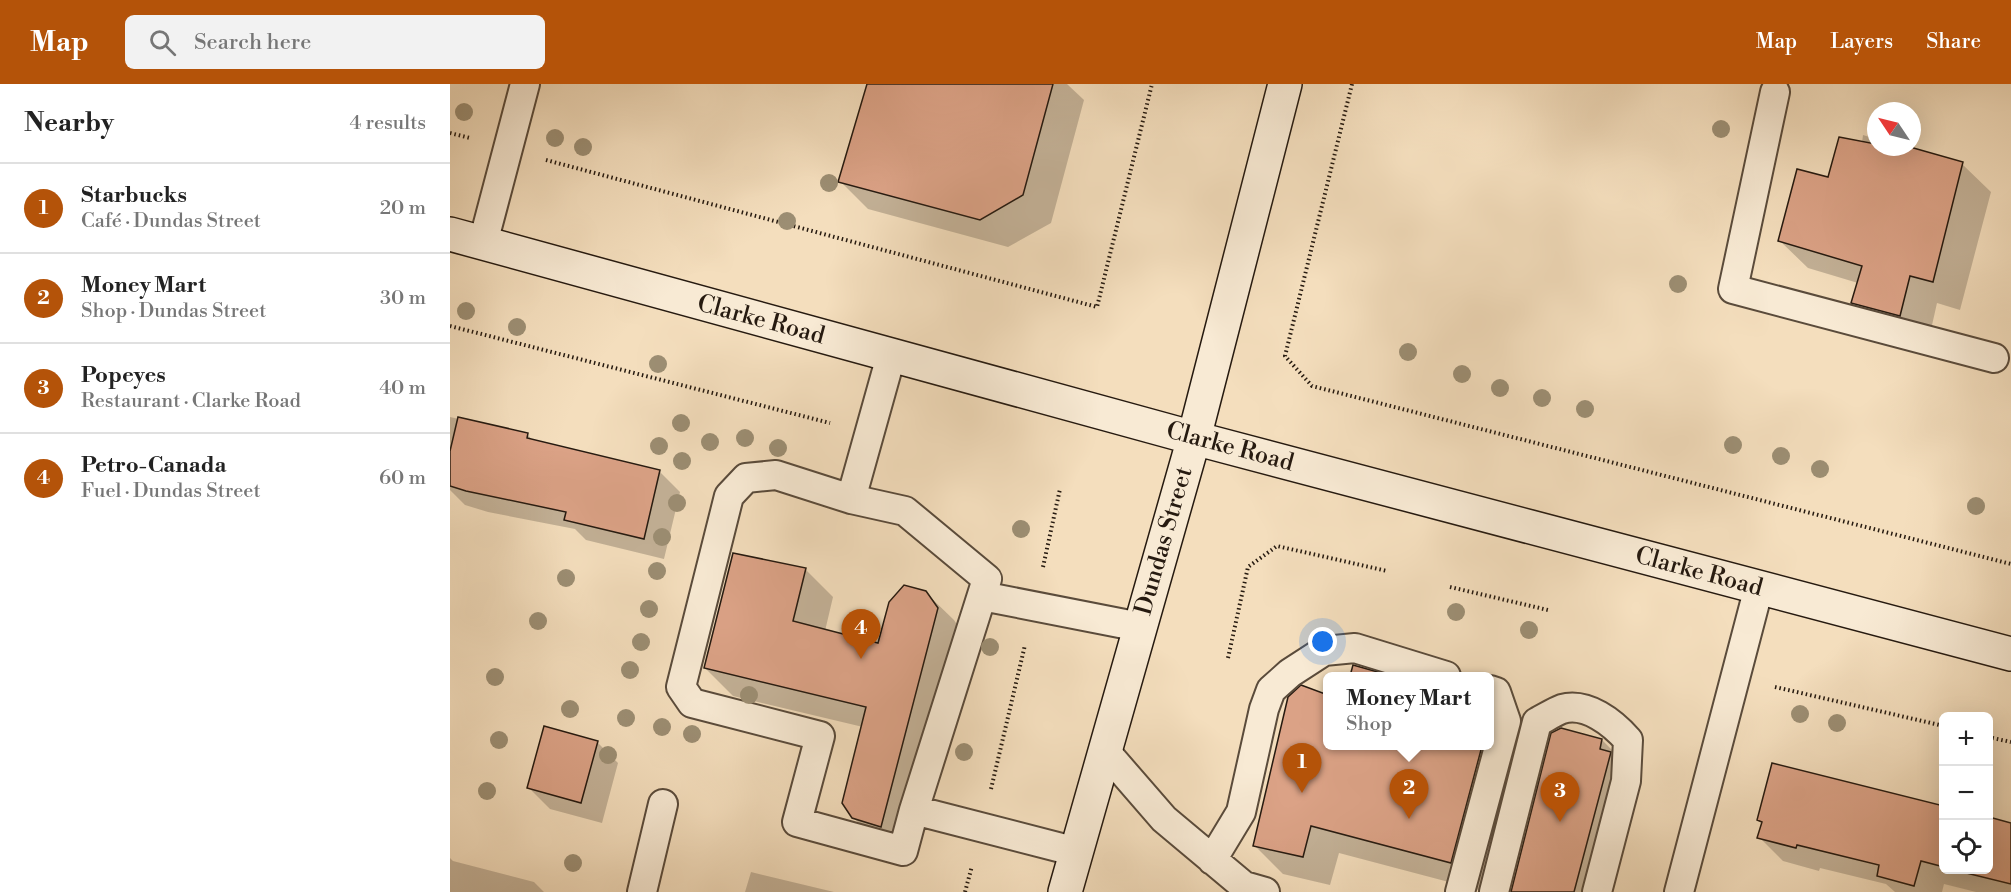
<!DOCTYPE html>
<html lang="en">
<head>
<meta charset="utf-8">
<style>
	body { margin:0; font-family:"Libre Bodoni",serif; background:#f2f2f2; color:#222 }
	.controls { position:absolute; right:18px; bottom:18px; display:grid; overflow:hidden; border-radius:9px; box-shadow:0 6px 24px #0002 }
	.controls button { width:54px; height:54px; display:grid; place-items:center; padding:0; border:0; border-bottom:2px solid #e0e0e0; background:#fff; color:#222; font:30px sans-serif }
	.compass { position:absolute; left:1417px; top:18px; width:54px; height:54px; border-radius:50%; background:#fff; box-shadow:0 6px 24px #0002; rotate:305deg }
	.you { position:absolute; left:873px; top:558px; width:21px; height:21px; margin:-15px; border:4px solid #fff; border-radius:50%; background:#1a73e8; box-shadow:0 0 0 9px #1a73e833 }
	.badge { display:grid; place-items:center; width:39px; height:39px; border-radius:50%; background:#b45309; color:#fff; font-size:20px; font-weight:700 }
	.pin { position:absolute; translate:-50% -50px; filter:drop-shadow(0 2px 3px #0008) }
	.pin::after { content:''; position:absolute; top:32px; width:21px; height:18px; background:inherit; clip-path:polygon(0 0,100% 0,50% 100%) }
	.popup { position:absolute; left:873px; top:588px; width:171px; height:78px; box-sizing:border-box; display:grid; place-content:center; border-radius:9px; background:#fff; filter:drop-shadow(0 2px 4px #0005); font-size:20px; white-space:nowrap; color:#767676 }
	.popup b { font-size:22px; color:#222 }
	.popup::after { content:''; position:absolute; left:50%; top:100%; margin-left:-12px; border:12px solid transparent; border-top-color:#fff }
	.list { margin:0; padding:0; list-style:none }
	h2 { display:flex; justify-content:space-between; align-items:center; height:78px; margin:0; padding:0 24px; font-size:26px }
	h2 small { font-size:20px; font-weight:400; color:#767676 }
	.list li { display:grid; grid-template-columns:39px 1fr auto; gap:18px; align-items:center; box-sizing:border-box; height:90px; padding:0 24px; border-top:2px solid #e0e0e0 }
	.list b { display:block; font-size:22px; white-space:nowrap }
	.list p { margin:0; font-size:20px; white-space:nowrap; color:#767676 }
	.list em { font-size:20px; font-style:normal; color:#767676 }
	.icon { flex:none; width:33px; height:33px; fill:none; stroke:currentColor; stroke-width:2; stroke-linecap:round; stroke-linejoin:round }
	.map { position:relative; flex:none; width:1561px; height:808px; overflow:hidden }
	header { display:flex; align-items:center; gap:36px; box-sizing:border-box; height:84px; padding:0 30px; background:#b45309; color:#fff }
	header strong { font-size:28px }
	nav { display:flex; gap:33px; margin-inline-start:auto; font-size:21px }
	.search { width:420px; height:54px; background:#f2f2f2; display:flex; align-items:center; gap:15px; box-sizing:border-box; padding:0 21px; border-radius:9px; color:#767676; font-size:22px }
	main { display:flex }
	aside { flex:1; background:#fff }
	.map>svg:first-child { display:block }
	.shadow { fill:#0003 }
	.building { fill:#dba286; stroke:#261a10; stroke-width:1.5 }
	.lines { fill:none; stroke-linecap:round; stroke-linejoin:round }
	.service-casing { stroke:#5a4b3b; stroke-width:32 }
	.secondary-casing { stroke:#261a10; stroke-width:36 }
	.path { stroke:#261a10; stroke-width:4; stroke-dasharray:1.5 3; stroke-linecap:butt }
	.service { stroke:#f8ead4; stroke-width:28 }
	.secondary { stroke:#f8ead4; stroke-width:33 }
	.tree { fill:#9c8e73 }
	.labels { text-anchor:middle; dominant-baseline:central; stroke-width:6; stroke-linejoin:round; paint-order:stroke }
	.street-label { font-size:24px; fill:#261a10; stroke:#f8ead4 }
</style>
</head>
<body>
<header>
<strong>Map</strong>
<div class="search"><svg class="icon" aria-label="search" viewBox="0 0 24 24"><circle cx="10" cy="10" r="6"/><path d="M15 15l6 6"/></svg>Search here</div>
<nav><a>Map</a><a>Layers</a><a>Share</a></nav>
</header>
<main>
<aside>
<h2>Nearby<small>4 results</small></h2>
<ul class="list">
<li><span class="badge">1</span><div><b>Starbucks</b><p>Café · Dundas Street</p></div><em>20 m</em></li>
<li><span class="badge">2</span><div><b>Money Mart</b><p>Shop · Dundas Street</p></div><em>30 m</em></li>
<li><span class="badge">3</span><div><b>Popeyes</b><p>Restaurant · Clarke Road</p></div><em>40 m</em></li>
<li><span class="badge">4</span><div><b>Petro-Canada</b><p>Fuel · Dundas Street</p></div><em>60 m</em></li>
</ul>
</aside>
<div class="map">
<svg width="1561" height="808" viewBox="0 0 1561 808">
	<rect width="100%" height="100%" fill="#f4debd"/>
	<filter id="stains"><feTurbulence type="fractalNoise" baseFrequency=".00333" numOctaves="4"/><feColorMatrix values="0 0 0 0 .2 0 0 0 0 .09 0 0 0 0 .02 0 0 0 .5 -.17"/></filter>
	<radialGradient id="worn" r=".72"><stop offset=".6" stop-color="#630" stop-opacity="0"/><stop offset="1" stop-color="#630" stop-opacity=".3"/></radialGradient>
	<path class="shadow" d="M419,0H617L634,16L601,139L558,163L418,125L390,97Z
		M1413,51L1426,55V63H1455L1512,80L1541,108L1510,226L1487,219L1478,259L1430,247L1402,219L1408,199L1358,184L1329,156L1412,59Z
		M0,333L77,350L84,358L209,387L230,408L214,475L136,456L125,445L38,428L15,421L0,406Z
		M355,485L383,513L375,547L429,561L475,508L504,536L515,553L459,770L431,762L403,733L413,643L283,612L255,584Z
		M878,612V662H1040V630L1066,667L1029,806L889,769L880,801L833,790L805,762Z
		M1152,656L1180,684L1159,808H1063Z
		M147,658L168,679L152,739L100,725L79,704Z
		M1494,723V786H1538V735L1561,740V808H1526L1494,800L1492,808H1445L1436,800L1370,784L1369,787L1333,777L1309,753L1313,740L1308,736Z
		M0,774L3,777L84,798L94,808H0Z
		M301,788L384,808H295Z"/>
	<path class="building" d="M417,0H603L573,111L530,136L388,98Z
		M1389,53L1426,60V63H1460L1513,78L1483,198L1460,192L1450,232L1401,219L1412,182L1328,157L1347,85L1378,93Z
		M8,333L78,349L77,354L210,386L194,455L114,436L116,428L16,407L0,402V367Z
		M283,469L356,484L343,537L428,559L439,518L454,501L476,507L488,524L431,743L402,734L392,719L416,623L254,584Z
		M903,581L942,592H900Z
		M851,601L878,611V662H1032L1001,779L861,742L853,773L803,762L838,613Z
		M94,642L148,657L131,719L77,704Z
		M1111,644L1152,655L1150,665L1161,668L1124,808H1061L1101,649Z
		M1322,679L1494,722V783L1471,777L1464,802L1427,792L1429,781L1347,761L1346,764L1307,754L1312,738L1307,736Z
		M1539,733L1561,739V800L1504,786H1539Z"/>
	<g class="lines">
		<g class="service-casing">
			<path id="service" d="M1325,8L1283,205L1544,274
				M33,159L75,0
				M326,391L401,415L455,427L537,495L464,726L453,767L347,738L370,652L242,619L231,603L279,412L296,394Z
				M401,415L441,272
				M532,512L690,543
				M655,667L714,735L794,802L815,808
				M464,726L627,768
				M762,776L791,728L814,625L821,606L840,589L874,567L905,564L996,592
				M192,808L213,720
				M1010,808L1056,637L1046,608L1040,606
				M1044,808L1087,638C1095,634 1104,628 1112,625C1137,618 1163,639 1178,656L1176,697L1147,808
				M1229,808L1309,503"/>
		</g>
		<g class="secondary-casing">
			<path id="secondary" d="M0,150L744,354L1561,570
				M615,808L744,354L835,0"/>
		</g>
		<path class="path" d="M902,0L835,272L862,302L1561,480
			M0,49L20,54
			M96,76L647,223L702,0
			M0,242L380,339
			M593,483L610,405
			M1000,503L1098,526
			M778,574L798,483L827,462L937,487
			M1325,603L1494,642
			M1538,653L1561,658
			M541,705L575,561
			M515,808L522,782"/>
		<use href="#service" class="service"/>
		<use href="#secondary" class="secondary"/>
	</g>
	<g class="tree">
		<circle cx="14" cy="28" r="9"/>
		<circle cx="1271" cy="45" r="9"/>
		<circle cx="105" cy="54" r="9"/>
		<circle cx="133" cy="63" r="9"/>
		<circle cx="379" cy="99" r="9"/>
		<circle cx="337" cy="137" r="9"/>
		<circle cx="1228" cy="200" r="9"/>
		<circle cx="16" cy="227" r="9"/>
		<circle cx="67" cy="243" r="9"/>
		<circle cx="958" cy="268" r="9"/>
		<circle cx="208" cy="280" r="9"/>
		<circle cx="1012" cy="290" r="9"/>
		<circle cx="1050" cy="304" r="9"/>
		<circle cx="1092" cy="314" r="9"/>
		<circle cx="1135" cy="325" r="9"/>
		<circle cx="231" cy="339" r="9"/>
		<circle cx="295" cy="354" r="9"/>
		<circle cx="260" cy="358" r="9"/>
		<circle cx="1283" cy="361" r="9"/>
		<circle cx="209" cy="362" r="9"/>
		<circle cx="328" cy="364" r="9"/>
		<circle cx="1331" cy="372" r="9"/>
		<circle cx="232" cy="377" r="9"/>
		<circle cx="1370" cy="385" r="9"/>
		<circle cx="227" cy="419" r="9"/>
		<circle cx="1526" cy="422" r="9"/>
		<circle cx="571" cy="445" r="9"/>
		<circle cx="212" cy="453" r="9"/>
		<circle cx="207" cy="487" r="9"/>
		<circle cx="116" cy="494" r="9"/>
		<circle cx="199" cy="525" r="9"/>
		<circle cx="1006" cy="528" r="9"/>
		<circle cx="88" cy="537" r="9"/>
		<circle cx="1079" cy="546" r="9"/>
		<circle cx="191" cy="558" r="9"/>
		<circle cx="540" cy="563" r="9"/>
		<circle cx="180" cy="586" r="9"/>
		<circle cx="45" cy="593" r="9"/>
		<circle cx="299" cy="611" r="9"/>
		<circle cx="120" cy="625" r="9"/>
		<circle cx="1350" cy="630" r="9"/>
		<circle cx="176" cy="634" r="9"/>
		<circle cx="1387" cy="639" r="9"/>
		<circle cx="212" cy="643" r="9"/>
		<circle cx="242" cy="650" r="9"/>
		<circle cx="49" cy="656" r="9"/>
		<circle cx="514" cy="668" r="9"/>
		<circle cx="158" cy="671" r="9"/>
		<circle cx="37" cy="707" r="9"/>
		<circle cx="123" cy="779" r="9"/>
	</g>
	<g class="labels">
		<g class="street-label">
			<text transform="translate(311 236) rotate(15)">Clarke Road</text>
			<text transform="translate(780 363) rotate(15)">Clarke Road</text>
			<text transform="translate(714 457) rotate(-74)">Dundas Street</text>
			<text transform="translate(1249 488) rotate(15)">Clarke Road</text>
		</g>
	</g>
	<rect width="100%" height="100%" filter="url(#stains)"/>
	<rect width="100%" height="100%" fill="url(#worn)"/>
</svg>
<div class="controls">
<button>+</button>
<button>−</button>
<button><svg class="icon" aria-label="locate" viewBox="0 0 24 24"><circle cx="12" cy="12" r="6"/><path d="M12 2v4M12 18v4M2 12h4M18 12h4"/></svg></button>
</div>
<svg class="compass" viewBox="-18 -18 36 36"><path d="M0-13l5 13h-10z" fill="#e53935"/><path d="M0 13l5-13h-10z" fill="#767676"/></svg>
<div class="you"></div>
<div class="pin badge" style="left:852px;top:709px">1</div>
<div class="pin badge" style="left:959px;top:735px">2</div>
<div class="popup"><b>Money Mart</b>Shop</div>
<div class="pin badge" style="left:1110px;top:738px">3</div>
<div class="pin badge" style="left:411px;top:575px">4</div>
</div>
</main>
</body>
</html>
